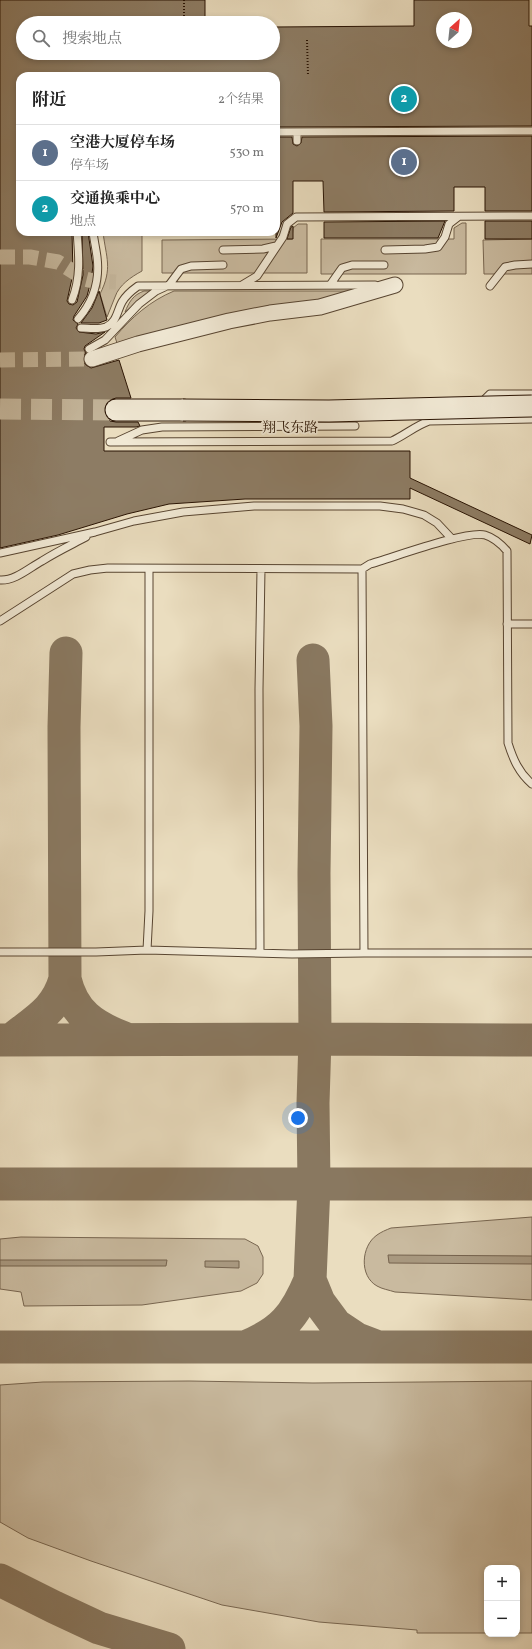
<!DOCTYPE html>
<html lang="zh">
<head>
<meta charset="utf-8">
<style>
	body { margin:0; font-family:Vollkorn,"Noto Serif SC",serif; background:#f2f2f2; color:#222 }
	.controls { position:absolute; right:12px; bottom:12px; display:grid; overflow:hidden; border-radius:8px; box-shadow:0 2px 6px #0003 }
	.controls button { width:36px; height:36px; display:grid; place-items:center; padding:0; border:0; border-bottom:1px solid #e0e0e0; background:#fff; color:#222; font:20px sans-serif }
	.compass { position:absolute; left:436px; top:12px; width:36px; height:36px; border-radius:50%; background:#fff; box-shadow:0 2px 6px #0003; rotate:27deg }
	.you { position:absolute; left:298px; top:1118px; width:14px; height:14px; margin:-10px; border:3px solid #fff; border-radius:50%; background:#1a73e8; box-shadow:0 0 0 6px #1a73e833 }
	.badge { display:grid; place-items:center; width:26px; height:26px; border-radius:50%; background:#2563eb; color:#fff; font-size:13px; font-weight:700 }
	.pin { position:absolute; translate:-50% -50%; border:2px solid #fff; box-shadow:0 1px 4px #0006 }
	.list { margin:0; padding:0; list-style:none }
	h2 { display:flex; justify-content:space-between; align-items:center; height:52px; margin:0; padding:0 16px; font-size:17px }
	h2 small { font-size:13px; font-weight:400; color:#767676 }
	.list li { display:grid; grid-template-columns:26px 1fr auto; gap:12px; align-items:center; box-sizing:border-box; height:56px; padding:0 16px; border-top:1px solid #e0e0e0 }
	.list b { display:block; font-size:15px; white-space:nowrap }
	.list p { margin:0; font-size:13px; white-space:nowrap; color:#767676 }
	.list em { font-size:13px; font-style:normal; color:#767676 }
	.icon { flex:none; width:22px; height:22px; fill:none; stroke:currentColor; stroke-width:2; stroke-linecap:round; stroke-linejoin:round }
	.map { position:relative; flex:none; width:532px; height:1649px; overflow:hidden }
	.search { position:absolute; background:#fff; box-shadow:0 2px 6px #0003; left:16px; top:16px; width:264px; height:44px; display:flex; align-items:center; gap:10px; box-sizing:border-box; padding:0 14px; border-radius:22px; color:#767676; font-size:15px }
	.panel { position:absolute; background:#fff; box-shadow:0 2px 6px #0003; left:16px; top:72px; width:264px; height:164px; border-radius:12px }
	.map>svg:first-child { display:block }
	.green { fill:#c9ba9f; stroke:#786650 }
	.water { fill:#a8987f; stroke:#75624d }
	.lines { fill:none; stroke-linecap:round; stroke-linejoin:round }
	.taxiway { stroke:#897860; stroke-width:33 }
	.building { fill:#8d7c64; stroke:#281202; fill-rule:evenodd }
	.minor-tunnel { stroke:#c3b499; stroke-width:15; stroke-dasharray:15 8; stroke-linecap:butt }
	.secondary-tunnel { stroke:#c3b499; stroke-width:21; stroke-dasharray:21 10; stroke-linecap:butt }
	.service-casing { stroke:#584531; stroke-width:9 }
	.minor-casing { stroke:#584531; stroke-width:17 }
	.secondary-casing { stroke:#281202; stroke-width:23 }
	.path { stroke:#281202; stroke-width:2; stroke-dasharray:1 2; stroke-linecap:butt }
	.service { stroke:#f1e9d5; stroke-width:7 }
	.minor { stroke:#f1e9d5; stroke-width:15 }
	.secondary { stroke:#f1e9d5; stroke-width:21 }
	.secondary-bridge-casing { stroke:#281202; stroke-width:23; stroke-linecap:butt }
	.secondary-bridge { stroke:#f1e9d5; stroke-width:21 }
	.labels { text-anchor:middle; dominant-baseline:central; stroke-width:3.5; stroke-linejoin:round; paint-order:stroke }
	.street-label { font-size:14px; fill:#281202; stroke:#f1e9d5 }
</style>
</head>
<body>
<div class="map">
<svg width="532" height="1649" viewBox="0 0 532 1649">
	<rect width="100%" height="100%" fill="#eaddbf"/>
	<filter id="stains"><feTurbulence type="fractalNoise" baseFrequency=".005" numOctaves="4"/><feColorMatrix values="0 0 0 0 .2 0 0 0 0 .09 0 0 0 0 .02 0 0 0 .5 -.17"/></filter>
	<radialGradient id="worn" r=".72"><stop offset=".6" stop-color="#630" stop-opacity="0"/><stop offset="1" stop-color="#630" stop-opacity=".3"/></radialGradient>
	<path class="green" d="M462,223H466V274H321V239H454V228Z
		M298,224H307V273H162V240L292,239L293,228Z
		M103,232H142V271C131,277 119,285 115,297C112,304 110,310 107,317L100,294C113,268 106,258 103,232Z
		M532,239V274H484L483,240Z
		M144,291H151L125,312C129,302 133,295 144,291Z
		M174,291H350L315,301L239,312L212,318L117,343L115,337C132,317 150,301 174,291Z
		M532,1217V1300L395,1292C389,1290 382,1289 377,1286C359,1276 361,1246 377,1235C381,1232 386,1230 391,1228Z
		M21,1237L245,1239L258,1246L263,1257V1274L257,1283L241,1291L142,1305L24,1306L21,1292L0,1289V1239Z
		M189,1381L313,1383L532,1381V1633H517V1568H487V1633H417V1630L319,1622L222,1605L91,1561L28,1538L0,1522V1385L43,1382Z"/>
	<path class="water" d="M388,1255L532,1256V1264L389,1263Z
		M0,1260H167L166,1266H0Z
		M205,1261H239V1268L205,1267Z"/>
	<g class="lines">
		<path class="taxiway" d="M66,653L64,727L65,979C73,1013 93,1026 124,1038
			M313,660L316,726L314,873L315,1039L313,1103L314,1185L310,1280L319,1302L336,1325L357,1339L378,1347
			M0,1040L315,1039L532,1040
			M11,1040C35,1020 56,1011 65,979
			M0,1184H532
			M0,1347H532
			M245,1347C282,1332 295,1316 310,1280
			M0,1580L54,1607L99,1628L169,1649"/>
	</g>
	<path class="building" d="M0,0H205V23H23V53H273V27L414,26V0H529V26H532V126L276,127V76H20V232H72L73,274L67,301L69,304L73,305L77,302L83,275L82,232H88L93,266L91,281L87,296L74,316L73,320L78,324L76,328L79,332L96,334L105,332L85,346L84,349L86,353L83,357V361L86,365L91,368L119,360L131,398H116L110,400L105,404L104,410L105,416L110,421L116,422H138L140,426L136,427H104V451H410V478L532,535L530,544L410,488V499H245L169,504L127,514L58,535L0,548ZM442,18H466V42H442Z
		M532,136V211H485V187H454V211L324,212L323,181H293V213L282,222L276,238V137H292L293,144L297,146L301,143L302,137Z
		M445,221L438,238H324V222Z
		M485,221H532V239H485Z
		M293,226V239H287L291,227Z
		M99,291L107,320L99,323H81L92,308Z"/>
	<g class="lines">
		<path class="minor-tunnel" d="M0,257H30L58,262L85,279L93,281L116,282
			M0,360L92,359"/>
		<path class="secondary-tunnel" d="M0,409L116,410"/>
		<g class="service-casing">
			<path id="service" d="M276,132L532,131
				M297,132V141
				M223,250L263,249L276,246
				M385,250L425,249L438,247L445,237L449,224L458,217
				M242,285L257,276L283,237L287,224L296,217L532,216
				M330,285L342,268L352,265H384
				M490,286L505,267L515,265L532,264
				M72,300C81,277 79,256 77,232
				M78,319C93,302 100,280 97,257C96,249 94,240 93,232
				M81,328C88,328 98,330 106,327C117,322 117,311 122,302C126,295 131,291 138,286L375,285
				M89,349L105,340L139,304L156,291L169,285L181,269L191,266L223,265
				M482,402L490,394H532
				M118,441L142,430L162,427L355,426
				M110,442L392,441C405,435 415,426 429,421L532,419
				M0,553L95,532L134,521L183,512L254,506H380L403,509L424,515L437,523L452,539
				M0,580C15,581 29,568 42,561C56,552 71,545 86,537
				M0,621L73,574L90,570L108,568L362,569
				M507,624H532
				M147,950L149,911V569
				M0,952H96L147,950L292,954L364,953L362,569L370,564C392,558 467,530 485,535C495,538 501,544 507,551L508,743C513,759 519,773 532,784
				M260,952L259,689L261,569
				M364,953H532"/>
		</g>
		<g class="minor-casing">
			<path id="minor" d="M92,359L138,344L229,321L270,313L320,307L395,285"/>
		</g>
		<g class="secondary-casing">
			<path id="secondary" d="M116,410H183"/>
		</g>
		<path class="path" d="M184,0V23
			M195,18V23
			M307,40L308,75"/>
		<use href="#service" class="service"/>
		<use href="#minor" class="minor"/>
		<use href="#secondary" class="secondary"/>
		<g class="secondary-bridge-casing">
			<path id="secondary-bridge" d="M183,410L329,411L532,406"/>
		</g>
		<use href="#secondary-bridge" class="secondary-bridge"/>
	</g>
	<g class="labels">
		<g class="street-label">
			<text x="290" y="428">翔飞东路</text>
		</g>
	</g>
	<rect width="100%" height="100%" filter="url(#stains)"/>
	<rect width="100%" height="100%" fill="url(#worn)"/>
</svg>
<div class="controls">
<button>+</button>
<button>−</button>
</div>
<svg class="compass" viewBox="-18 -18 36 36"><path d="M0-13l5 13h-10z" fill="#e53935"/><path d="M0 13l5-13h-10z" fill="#767676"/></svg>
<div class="you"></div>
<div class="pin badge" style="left:404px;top:162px;background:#5c6f8a">1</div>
<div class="pin badge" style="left:404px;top:99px;background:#0f9aa8">2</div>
<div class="search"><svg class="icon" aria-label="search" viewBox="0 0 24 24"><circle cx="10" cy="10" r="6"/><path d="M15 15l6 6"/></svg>搜索地点</div>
<section class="panel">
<h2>附近<small>2个结果</small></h2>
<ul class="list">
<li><span class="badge" style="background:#5c6f8a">1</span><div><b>空港大厦停车场</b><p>停车场</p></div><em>530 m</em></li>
<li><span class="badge" style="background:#0f9aa8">2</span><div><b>交通换乘中心</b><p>地点</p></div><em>570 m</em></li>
</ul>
</section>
</div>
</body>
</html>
